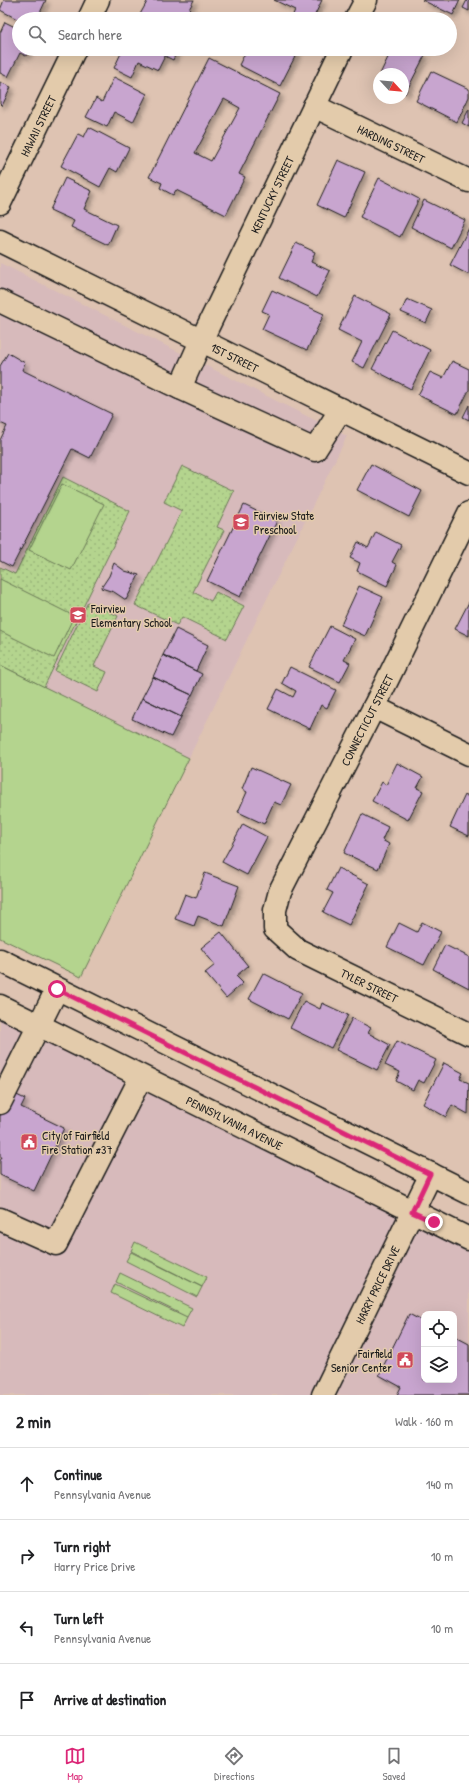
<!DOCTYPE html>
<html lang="en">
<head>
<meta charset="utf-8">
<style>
	body { margin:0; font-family:"Patrick Hand",sans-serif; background:#f2f2f2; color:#202124 }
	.controls { position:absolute; right:12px; bottom:12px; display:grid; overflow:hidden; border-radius:8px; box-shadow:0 4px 16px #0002 }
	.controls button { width:36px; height:36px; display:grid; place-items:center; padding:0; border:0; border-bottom:1px solid #e0e0e0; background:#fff; color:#202124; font:20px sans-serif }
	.compass { position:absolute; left:373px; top:68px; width:36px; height:36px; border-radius:50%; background:#fff; box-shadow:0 4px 16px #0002; rotate:116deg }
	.stop { position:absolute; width:12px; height:12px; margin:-9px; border:3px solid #db2777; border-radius:50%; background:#fff }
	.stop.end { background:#db2777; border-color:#fff; box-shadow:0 1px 4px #0008 }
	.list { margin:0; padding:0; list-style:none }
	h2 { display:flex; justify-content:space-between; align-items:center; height:52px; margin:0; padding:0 16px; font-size:17px }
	h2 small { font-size:13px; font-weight:400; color:#757577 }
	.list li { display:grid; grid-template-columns:26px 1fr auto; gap:12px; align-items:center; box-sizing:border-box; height:72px; padding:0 16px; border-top:1px solid #e0e0e0 }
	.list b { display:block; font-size:15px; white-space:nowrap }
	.list p { margin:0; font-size:13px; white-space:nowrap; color:#757577 }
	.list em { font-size:13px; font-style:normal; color:#757577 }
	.icon { flex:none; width:22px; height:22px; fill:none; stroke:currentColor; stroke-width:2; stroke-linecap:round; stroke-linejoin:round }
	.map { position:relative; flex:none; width:469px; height:1395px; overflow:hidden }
	.search { position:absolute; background:#fff; box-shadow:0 4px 16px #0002; left:12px; right:12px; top:12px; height:44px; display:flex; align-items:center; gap:10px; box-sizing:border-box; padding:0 14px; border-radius:22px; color:#757577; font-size:15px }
	.sheet { height:340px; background:#fff }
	nav { display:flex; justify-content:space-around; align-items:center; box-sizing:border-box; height:56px; border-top:1px solid #e0e0e0; background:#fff; font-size:11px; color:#757577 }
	nav a { display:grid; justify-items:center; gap:2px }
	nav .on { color:#db2777 }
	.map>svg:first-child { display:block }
	.built { fill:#d7babb; fill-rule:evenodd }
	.park { fill:url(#park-dots); stroke:#687855 }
	.garden { fill:#b4d48e; stroke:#687855 }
	.building { fill:#c8a5cf; stroke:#1c1c1c; fill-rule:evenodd; filter:url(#shadow) }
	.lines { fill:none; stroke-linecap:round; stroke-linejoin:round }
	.minor-casing { stroke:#1c1c1c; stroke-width:25 }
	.major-casing { stroke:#1c1c1c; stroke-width:25 }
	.minor { stroke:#e3cbab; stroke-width:22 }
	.major { stroke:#e3cbab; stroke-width:22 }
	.route { stroke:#db2777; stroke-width:5 }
	.labels { text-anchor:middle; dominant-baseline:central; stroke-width:3; stroke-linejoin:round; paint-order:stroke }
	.street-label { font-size:12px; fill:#1c1c1c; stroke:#e3cbab }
	.poi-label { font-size:12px; fill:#1c1c1c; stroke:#e3cbab; text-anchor:start }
</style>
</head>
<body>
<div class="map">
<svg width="469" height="1395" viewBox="0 0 469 1395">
	<defs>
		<pattern id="park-dots" width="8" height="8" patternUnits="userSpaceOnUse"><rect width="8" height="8" fill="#b4d48e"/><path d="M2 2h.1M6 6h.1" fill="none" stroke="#9ab57a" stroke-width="1.8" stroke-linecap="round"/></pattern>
		<filter id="shadow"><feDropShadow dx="3.5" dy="3.5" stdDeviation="2" flood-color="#0004"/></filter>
	</defs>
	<rect width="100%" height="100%" fill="#dec3b2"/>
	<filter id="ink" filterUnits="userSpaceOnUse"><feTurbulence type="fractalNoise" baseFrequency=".025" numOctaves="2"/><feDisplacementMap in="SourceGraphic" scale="8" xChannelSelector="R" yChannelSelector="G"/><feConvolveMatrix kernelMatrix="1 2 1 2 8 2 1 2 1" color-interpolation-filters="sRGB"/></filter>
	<g filter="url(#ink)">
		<path class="built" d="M0,263L347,436L81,977L0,938Z
			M0,1016L469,1249V1395H0ZM424,1314H454V1380H424Z"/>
		<path class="park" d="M182,466L234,491L217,527L224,530L193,592L211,601L216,592L244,606L227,639L182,617L177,625L135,605L182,511L164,502Z
			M63,477L130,511L44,687L0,665V567L15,574Z
			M88,602L118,616L94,666L107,672L98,692L55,671Z"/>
		<path class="garden" d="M62,484L104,504L71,570L29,550Z
			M0,579L74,616L54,658L0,631Z
			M0,665L189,758L81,977L0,938Z
			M135,1242L207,1277L202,1287L131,1251Z
			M131,1252L202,1287L197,1297L126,1261Z
			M120,1273L192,1308L187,1317L116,1282Z
			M115,1284L187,1318L182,1328L111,1293Z"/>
		<path class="building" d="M4,0H46L37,19L19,20L0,10Z
			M148,0H194L184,19H140L138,18Z
			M274,0H322L313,19H291L295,10Z
			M422,0H460L453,15Z
			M467,0H469V11L463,8Z
			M5,22L19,29V49H30L26,56L20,53L8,77L0,73V33Z
			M123,49H178L173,60L165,56L158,70L139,61L132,77L114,68Z
			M247,49H299L280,86L239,65Z
			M392,49H413L425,55L405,94L403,93V74H380Z
			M209,58L280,94L239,174L245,177L226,215L176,190L173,195L160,188L162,183L149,177ZM224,99L240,108L211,161L195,153Z
			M431,71L469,89V97L457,122L416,101Z
			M114,77L147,94L133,122L114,112L107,127L86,117L96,98L102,102Z
			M0,82L11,87L2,106L0,104Z
			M469,109V127L462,123Z
			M89,127L129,148L117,172L110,168L100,187L61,166L78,134L84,137Z
			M338,160L365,172L344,218L317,205Z
			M65,178L92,191L84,209L117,225L108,245L71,227L74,221L50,210Z
			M379,178L419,199L400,237L360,217Z
			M424,200L465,220L451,248L411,227Z
			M469,228V275L450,265Z
			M296,243L315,252L311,262L330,271L317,297L279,278Z
			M272,290L324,314L307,350L262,329L269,314L262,311Z
			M355,296L391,314L364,368L352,362L362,342L338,330Z
			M407,299L432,310L426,323L401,312Z
			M392,330L430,350L411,389L372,369Z
			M8,353L25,363L22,370L112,414L90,458L72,449L12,567L0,561V440L7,426L0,423V366Z
			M452,361L469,369V390L457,414L418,395L430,372L443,378Z
			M469,405V420L463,417Z
			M371,464L422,491L409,517L357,490Z
			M244,505L277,521L240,597L207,581Z
			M376,532L401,545L392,562L397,565L387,586L357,571L360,563L350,558L358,542L368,548Z
			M114,563L125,571L139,575L126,600L114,592L101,588L109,576Z
			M359,586L383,597L365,636L341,625Z
			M469,602V636L455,629Z
			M330,626L355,639L344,660L350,663L340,682L309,667Z
			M176,629L208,645L196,671L163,655Z
			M163,655L202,674L192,695L153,677Z
			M290,667L336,690L327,708L321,705L310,729L268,709L278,689L293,697L296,691L282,683Z
			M153,677L192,695L181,717L142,698Z
			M142,698L181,717L171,737L132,719Z
			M397,763L423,777L417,788L423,791L408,820L372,801L382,782L386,785Z
			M251,767L291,785L281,805L274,802L264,824L238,812L247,792L242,789Z
			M465,795L469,797V836L450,827Z
			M362,814L388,827L382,840L389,844L378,869L344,853Z
			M243,824L267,837L247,875L222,862Z
			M338,868L369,884L349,925L323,912L333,893L327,890Z
			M205,873L239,886L224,926L198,916L194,926L175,919L185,894L196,898Z
			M422,922L441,932L424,965L387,947L399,923L417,932Z
			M221,932L248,966L236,976L243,983L226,998L205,973L215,965L201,948Z
			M445,945L469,957V988L433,969Z
			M263,973L302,993L288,1019L249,999Z
			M304,1001L320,1009L322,1003L348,1015L331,1048L290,1028Z
			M352,1018L371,1028L368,1033L390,1045L377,1070L336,1050Z
			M397,1041L436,1060L424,1083L418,1080L413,1090L396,1081L400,1072L385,1065Z
			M444,1063L463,1073L460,1079L469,1083L468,1114L452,1105L446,1117L423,1104Z
			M0,1087L25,1099L21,1107L64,1128L34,1191L0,1175V1161L2,1157H0Z
			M409,1314L424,1322V1380H454V1336L469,1344V1395H397L401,1387L379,1375Z"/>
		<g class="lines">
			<g class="minor-casing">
				<g id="minor">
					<path d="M89,19L98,0"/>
					<path d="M356,19L366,0"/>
					<path id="s1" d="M314,106L469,181"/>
					<path id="s2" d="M0,203L75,49"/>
					<path id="s3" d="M0,241L469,473"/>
					<path id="s4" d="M0,301L180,388L201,341L342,49"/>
					<path d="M180,388L315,450L341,409"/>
					<path id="s5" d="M469,513L374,707L280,891L275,910V929L298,950L469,1034"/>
					<path d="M374,707L469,754"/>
					<path d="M0,1103L57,989"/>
					<path d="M0,1219L56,1244L141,1077"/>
					<path id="s6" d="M323,1395L431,1174"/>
				</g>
			</g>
			<g class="major-casing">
				<g id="major">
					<path d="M0,960L469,1193"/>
					<path id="s7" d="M0,1006L469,1239"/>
				</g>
			</g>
			<use href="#minor" class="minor"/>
			<use href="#major" class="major"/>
		</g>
	</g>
	<g class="lines" filter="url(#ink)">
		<path class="route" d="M57,989L430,1174L412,1212L434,1222"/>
	</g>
	<defs>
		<g id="school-square" transform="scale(0.9)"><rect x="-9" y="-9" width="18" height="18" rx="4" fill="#d1495b" stroke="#e3cbab"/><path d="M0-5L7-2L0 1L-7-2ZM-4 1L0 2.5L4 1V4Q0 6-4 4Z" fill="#fff"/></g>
		<g id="civic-square" transform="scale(0.9)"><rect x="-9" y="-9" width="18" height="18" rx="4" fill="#d1495b" stroke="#e3cbab"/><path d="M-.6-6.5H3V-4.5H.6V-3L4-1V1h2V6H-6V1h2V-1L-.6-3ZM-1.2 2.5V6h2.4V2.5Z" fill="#fff"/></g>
	</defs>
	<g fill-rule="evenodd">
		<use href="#school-square" x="241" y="522"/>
		<use href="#school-square" x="78" y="615"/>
		<use href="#civic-square" x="29" y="1142"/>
		<use href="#civic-square" x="405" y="1360"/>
	</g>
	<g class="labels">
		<g class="street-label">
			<text stroke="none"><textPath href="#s2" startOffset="86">HAWAII STREET</textPath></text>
			<text stroke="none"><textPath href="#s1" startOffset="86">HARDING STREET</textPath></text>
			<text stroke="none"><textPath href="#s4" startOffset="414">KENTUCKY STREET</textPath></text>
			<text stroke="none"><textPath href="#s3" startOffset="262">1ST STREET</textPath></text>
			<text transform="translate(367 720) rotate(-63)">CONNECTICUT STREET</text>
			<text stroke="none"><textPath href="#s5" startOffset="572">TYLER STREET</textPath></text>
			<text stroke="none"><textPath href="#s7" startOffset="262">PENNSYLVANIA AVENUE</textPath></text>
			<text stroke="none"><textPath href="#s6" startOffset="123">HARRY PRICE DRIVE</textPath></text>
		</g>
		<g class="poi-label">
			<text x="254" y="515">Fairview State<tspan x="254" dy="14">Preschool</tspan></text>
			<text x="91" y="608">Fairview<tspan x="91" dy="14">Elementary School</tspan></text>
			<text x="42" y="1135">City of Fairfield<tspan x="42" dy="14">Fire Station #37</tspan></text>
			<text x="392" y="1353" text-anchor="end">Fairfield<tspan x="392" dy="14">Senior Center</tspan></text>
		</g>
	</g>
</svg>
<div class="controls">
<button><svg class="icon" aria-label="locate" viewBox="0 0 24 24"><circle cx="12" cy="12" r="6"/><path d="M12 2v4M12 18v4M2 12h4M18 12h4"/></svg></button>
<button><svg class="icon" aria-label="layers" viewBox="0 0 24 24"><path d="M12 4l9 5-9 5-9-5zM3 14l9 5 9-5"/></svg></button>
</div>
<svg class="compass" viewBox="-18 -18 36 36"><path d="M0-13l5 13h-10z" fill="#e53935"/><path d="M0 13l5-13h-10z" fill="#757577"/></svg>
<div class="stop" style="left:57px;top:989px"></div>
<div class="stop end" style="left:434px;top:1222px"></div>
<div class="search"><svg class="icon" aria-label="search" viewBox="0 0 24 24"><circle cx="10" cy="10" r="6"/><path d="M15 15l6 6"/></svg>Search here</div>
</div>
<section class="sheet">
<h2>2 min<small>Walk · 160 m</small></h2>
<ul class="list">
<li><svg class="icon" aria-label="ahead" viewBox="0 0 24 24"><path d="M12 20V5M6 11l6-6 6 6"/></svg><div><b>Continue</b><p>Pennsylvania Avenue</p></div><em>140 m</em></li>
<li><svg class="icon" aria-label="right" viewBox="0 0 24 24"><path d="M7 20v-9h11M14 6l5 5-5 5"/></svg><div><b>Turn right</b><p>Harry Price Drive</p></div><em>10 m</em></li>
<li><svg class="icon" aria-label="left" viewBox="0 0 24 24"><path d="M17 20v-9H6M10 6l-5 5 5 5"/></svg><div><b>Turn left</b><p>Pennsylvania Avenue</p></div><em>10 m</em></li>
<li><svg class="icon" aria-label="arrive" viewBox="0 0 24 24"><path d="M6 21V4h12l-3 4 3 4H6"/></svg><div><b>Arrive at destination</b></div></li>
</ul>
</section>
<nav>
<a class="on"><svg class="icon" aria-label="map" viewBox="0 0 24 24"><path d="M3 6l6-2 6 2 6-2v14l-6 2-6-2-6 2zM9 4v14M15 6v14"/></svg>Map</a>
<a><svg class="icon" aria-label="directions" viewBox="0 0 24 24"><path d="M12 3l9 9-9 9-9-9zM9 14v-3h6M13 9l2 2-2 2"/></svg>Directions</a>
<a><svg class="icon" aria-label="saved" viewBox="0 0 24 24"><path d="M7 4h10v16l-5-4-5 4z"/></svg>Saved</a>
</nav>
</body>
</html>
